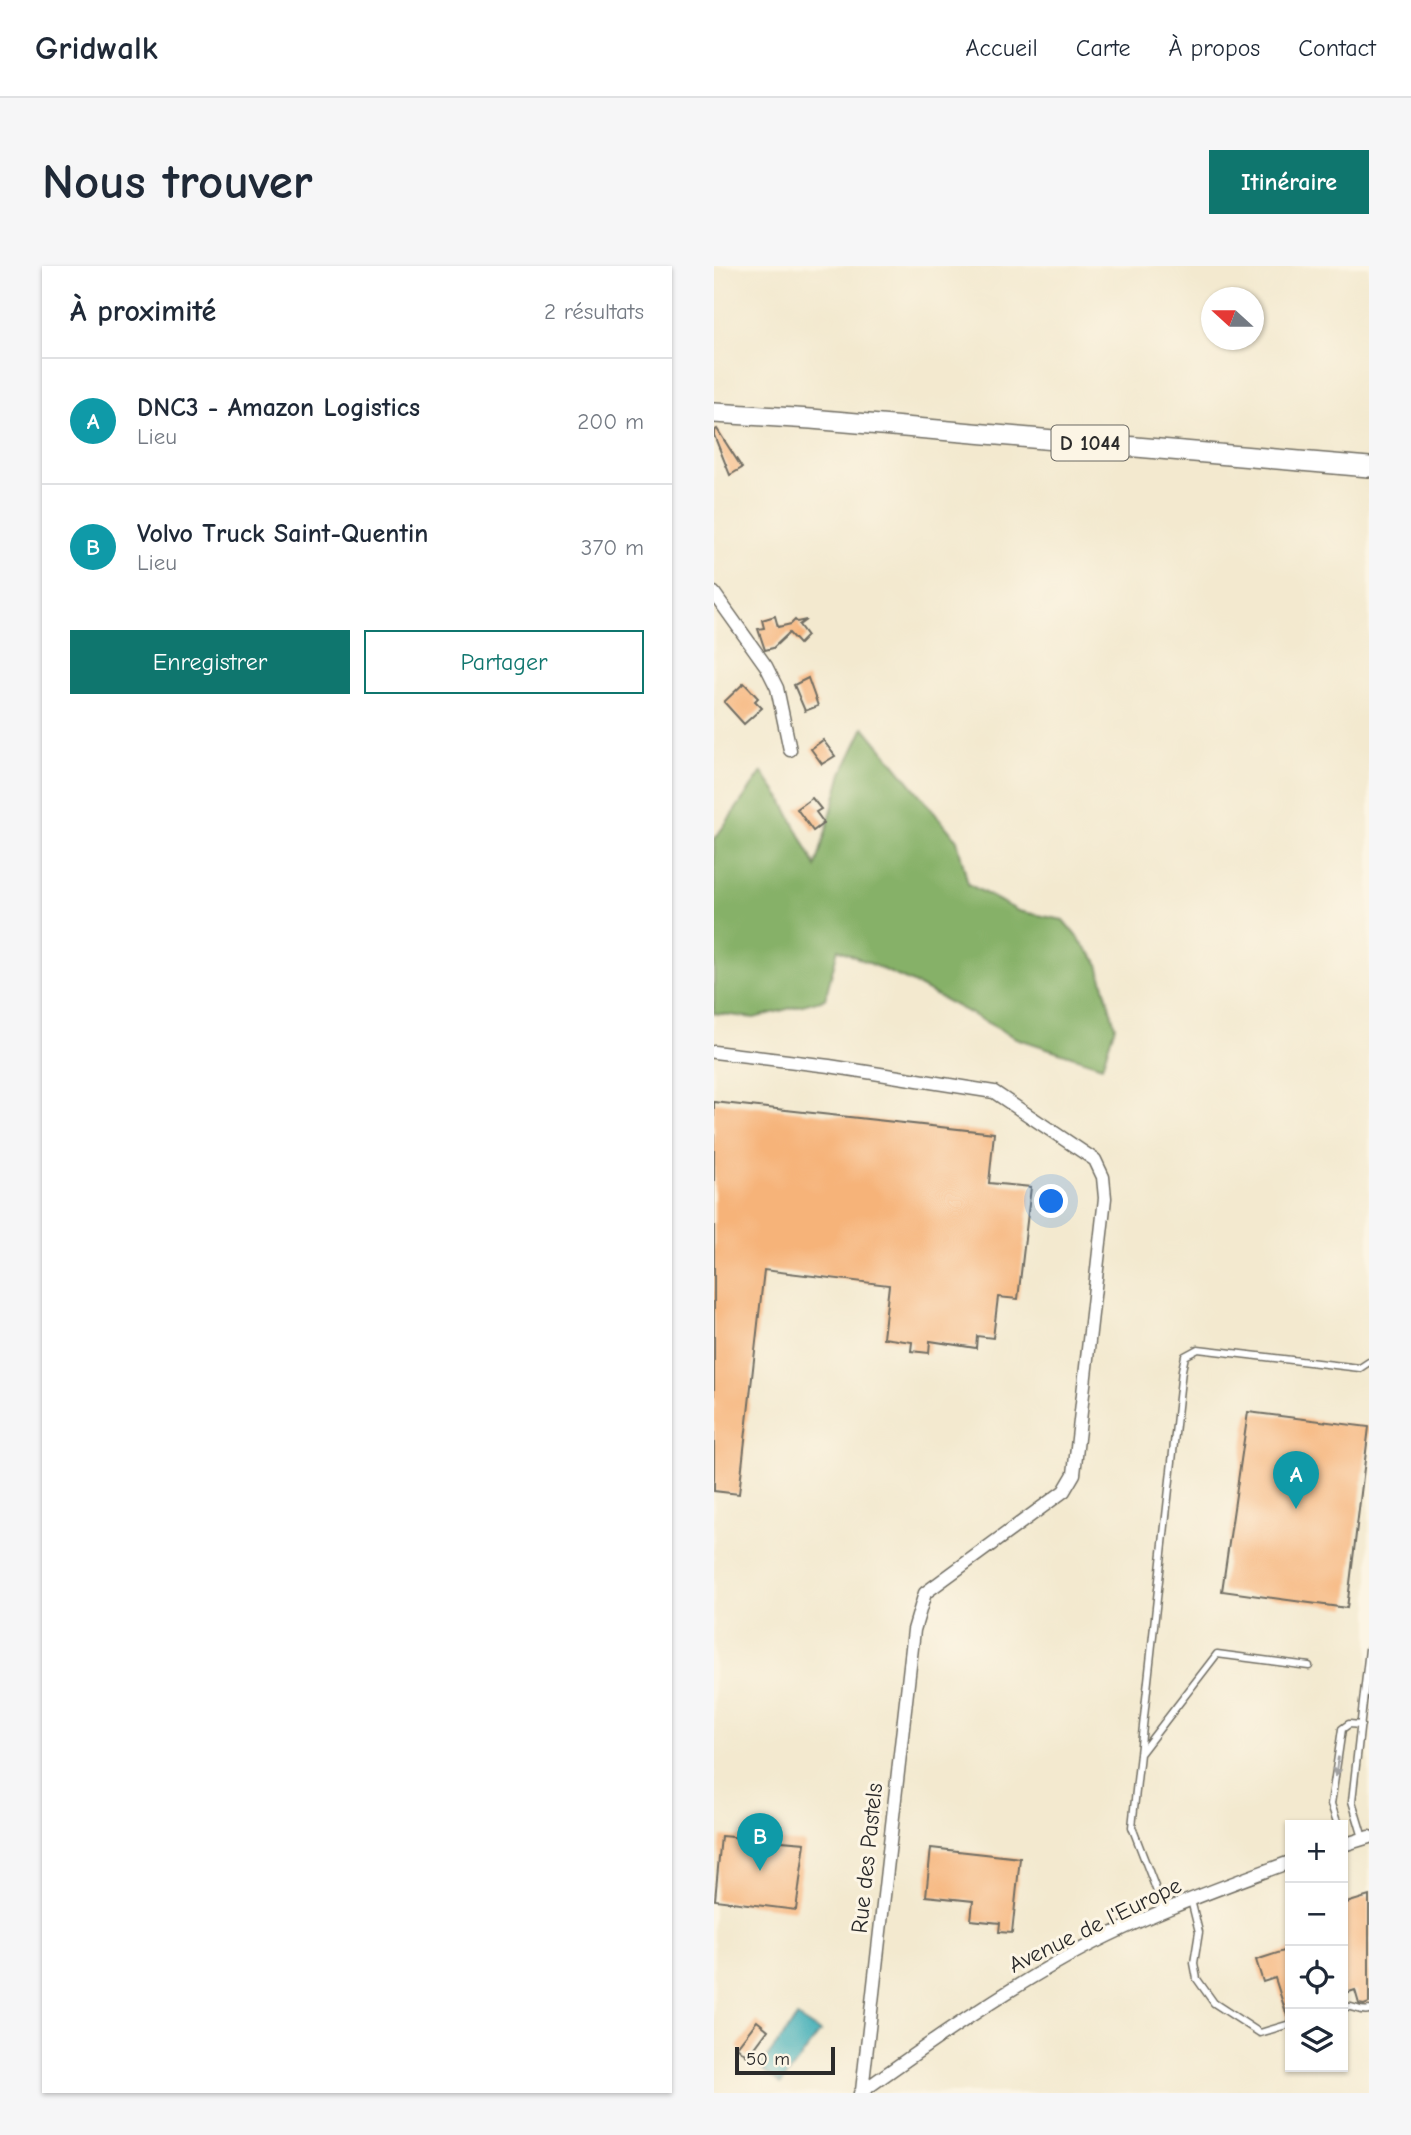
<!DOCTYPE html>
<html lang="fr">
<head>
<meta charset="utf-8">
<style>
	body { margin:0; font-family:"Comic Neue",sans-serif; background:#f6f6f7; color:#1f2937 }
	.controls { position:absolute; right:21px; bottom:21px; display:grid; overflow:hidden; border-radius:0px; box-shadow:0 2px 5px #0004 }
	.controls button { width:63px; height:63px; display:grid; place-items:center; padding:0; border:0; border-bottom:2px solid #e0e1e3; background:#fff; color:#1f2937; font:35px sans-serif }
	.compass { position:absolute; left:487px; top:21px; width:63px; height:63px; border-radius:50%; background:#fff; box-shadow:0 2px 5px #0004; rotate:291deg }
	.scale { position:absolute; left:21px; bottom:18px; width:100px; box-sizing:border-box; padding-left:7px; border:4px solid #2b2b2b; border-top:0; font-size:19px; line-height:24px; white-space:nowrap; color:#2b2b2b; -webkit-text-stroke:5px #fcf5e5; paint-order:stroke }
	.you { position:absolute; left:338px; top:936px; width:24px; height:24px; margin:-18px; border:5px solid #fff; border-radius:50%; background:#1a73e8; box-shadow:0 0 0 10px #1a73e833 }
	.badge { display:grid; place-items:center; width:46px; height:46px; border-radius:50%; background:#0f766e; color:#fff; font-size:23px; font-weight:700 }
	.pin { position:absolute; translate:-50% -58px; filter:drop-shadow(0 2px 4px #0008) }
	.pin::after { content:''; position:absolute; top:37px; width:24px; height:21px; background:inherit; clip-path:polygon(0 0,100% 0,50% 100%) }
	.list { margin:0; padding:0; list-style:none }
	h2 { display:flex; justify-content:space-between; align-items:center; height:91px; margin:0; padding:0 28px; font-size:30px }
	h2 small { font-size:23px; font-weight:400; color:#747a83 }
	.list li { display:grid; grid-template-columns:46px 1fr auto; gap:21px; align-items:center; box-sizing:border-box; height:126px; padding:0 28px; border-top:2px solid #e0e1e3 }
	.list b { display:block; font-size:26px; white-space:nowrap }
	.list p { margin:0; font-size:23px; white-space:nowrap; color:#747a83 }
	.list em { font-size:23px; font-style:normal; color:#747a83 }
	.actions { display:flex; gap:14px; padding:21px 28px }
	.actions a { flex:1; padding:16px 0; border:2px solid #0f766e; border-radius:0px; text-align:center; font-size:24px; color:#0f766e }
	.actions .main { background:#0f766e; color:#fff }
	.icon { flex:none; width:38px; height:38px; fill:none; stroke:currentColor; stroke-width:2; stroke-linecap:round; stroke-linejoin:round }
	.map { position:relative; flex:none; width:655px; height:1827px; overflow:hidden; border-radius:0px }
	header { display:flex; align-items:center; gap:42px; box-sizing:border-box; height:98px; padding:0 35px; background:#fff; border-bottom:2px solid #e0e1e3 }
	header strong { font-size:33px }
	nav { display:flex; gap:38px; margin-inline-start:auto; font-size:24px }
	.intro { display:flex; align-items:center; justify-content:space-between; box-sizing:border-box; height:168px; padding:0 42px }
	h1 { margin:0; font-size:49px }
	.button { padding:18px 32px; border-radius:0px; background:#0f766e; color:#fff; font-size:24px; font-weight:700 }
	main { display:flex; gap:42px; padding:0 42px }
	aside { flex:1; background:#fff; border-radius:0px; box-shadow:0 2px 5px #0004 }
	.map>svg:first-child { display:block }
	.forest { fill:#86b168; stroke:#586e4a; stroke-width:2 }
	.water { fill:#3bacb6; stroke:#336c70; stroke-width:2 }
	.building { fill:#f6b379 }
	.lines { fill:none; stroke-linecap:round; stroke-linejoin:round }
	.service-casing { stroke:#716e64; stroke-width:9 }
	.minor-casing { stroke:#716e64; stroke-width:15 }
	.primary-casing { stroke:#716e64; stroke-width:22 }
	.service { stroke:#fff; stroke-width:6 }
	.minor { stroke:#fff; stroke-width:12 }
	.primary { stroke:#fff; stroke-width:19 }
	.oneway { fill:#a0a0a0 }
	.labels { text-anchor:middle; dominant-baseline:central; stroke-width:6; stroke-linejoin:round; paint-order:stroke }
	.shield { fill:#fcf5e5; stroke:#6a6863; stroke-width:2 }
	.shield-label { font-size:21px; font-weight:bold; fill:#2b2b2b }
	.street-label { font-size:23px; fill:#2b2b2b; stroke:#fcf5e5 }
</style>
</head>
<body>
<header>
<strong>Gridwalk</strong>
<nav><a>Accueil</a><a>Carte</a><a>À propos</a><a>Contact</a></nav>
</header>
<div class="intro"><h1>Nous trouver</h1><a class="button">Itinéraire</a></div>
<main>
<aside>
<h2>À proximité<small>2 résultats</small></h2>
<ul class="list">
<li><span class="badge" style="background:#0f9aa8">A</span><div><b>DNC3 - Amazon Logistics</b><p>Lieu</p></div><em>200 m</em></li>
<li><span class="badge" style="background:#0f9aa8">B</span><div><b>Volvo Truck Saint-Quentin</b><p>Lieu</p></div><em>370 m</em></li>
</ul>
<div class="actions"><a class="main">Enregistrer</a><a>Partager</a></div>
</aside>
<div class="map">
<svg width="655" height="1827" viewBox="0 0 655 1827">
	<rect width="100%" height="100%" fill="#fcf5e5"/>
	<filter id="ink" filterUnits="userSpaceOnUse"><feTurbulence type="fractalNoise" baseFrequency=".0143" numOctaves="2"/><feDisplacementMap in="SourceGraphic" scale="14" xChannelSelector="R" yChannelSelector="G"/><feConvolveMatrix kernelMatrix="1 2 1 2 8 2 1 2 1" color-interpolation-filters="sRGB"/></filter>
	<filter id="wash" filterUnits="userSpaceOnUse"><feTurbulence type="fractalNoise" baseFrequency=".00686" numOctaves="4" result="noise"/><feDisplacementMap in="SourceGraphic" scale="28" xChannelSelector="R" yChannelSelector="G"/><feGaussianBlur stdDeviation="1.57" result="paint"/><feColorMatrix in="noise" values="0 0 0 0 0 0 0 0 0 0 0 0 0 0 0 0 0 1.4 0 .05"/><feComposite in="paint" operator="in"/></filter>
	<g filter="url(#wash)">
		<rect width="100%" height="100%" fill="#f3e9cf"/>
		<path class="forest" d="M150,461L243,574L254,618L304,645L349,654L383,695L401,760L388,800L302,772L199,717L124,683L111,733L40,752L0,747V574L48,506L68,534L102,601L128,507Z"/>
		<path class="water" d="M83,1751L106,1766L67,1818L46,1801Z"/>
		<g id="blocks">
			<path class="building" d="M3,163L28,202L16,209L0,169V165Z
				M61,350L64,361L77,358L81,354L83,356L92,354L85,359L93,370L85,378L75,367L59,382L51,384L44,363L50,362L48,354Z
				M94,412L104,440L91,445L80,419Z
				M30,417L44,432L41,435L48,442L30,458L10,436Z
				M109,474L121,490L108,498L97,483Z
				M98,532L107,543L102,546L110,557L99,565L83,543Z
				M0,836L280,867L275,917L317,921L304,1033L284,1031L279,1072L263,1070L262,1082L216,1075L215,1087L197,1085L198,1076L169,1072L175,1019L50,1004L25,1228L0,1225Z
				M534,1146L655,1161L633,1342L508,1325Z
				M7,1570L91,1577L82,1644L1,1634Z
				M217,1582L306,1592L298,1667L285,1666L286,1657L257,1654L259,1635L212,1630Z
				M655,1630V1737L650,1739L645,1738L641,1724L629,1728V1638Z
				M576,1683V1752L574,1753L561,1712L549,1716L542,1694Z
				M43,1755L54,1764L34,1791L23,1781Z"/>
		</g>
	</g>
	<g filter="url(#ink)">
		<use href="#blocks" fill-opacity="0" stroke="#716e64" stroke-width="2"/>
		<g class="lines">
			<g class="service-casing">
				<path id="service" d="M426,1488L503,1388L595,1400
					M624,1559L617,1538L628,1463L635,1458L647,1459
					M649,1572L638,1535L655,1383
					M477,1634L485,1666L480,1697L483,1713L500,1737L546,1767L576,1758
					M450,1644L418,1561L468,1104L471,1090L484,1083L646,1102L655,1096
					M629,1741C638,1738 646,1747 655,1744"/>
			</g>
			<g class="minor-casing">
				<path id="minor" d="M0,327L52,400L63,422L76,484
					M0,786L115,800L280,826L381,894L389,911L391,932L360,1208L350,1225L211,1327L200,1364L148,1825
					M629,1579L655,1571
					M146,1827C210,1781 274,1736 342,1697C415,1655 497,1625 576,1596"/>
			</g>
			<g class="primary-casing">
				<path id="primary" d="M0,147L97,153L655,201"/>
			</g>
			<use href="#service" class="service"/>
			<use href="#minor" class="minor"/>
			<use href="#primary" class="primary"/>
		</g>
		<defs><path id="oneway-solid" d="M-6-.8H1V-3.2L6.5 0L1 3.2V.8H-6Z" transform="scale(1.75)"/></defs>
		<use class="oneway" href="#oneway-solid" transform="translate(623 1501) rotate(98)"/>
	</g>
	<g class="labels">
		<rect class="shield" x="337.5" y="159.5" width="77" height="35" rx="5"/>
		<g class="shield-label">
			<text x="376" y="177">D 1044</text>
		</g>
		<g class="street-label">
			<text transform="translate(153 1592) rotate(-84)">Rue des Pastels</text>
			<text transform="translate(381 1659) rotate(-26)">Avenue de l'Europe</text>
		</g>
	</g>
</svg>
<div class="controls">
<button>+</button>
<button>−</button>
<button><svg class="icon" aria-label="locate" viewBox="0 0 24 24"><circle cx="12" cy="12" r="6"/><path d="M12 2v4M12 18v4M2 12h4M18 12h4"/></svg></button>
<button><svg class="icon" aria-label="layers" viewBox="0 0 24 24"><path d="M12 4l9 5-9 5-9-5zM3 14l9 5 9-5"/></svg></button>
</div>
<svg class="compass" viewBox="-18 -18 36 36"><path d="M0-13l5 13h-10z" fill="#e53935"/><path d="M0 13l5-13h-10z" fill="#747a83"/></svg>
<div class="scale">50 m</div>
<div class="you"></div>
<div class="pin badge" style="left:582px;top:1243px;background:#0f9aa8">A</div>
<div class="pin badge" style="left:46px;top:1605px;background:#0f9aa8">B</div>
</div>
</main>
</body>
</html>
